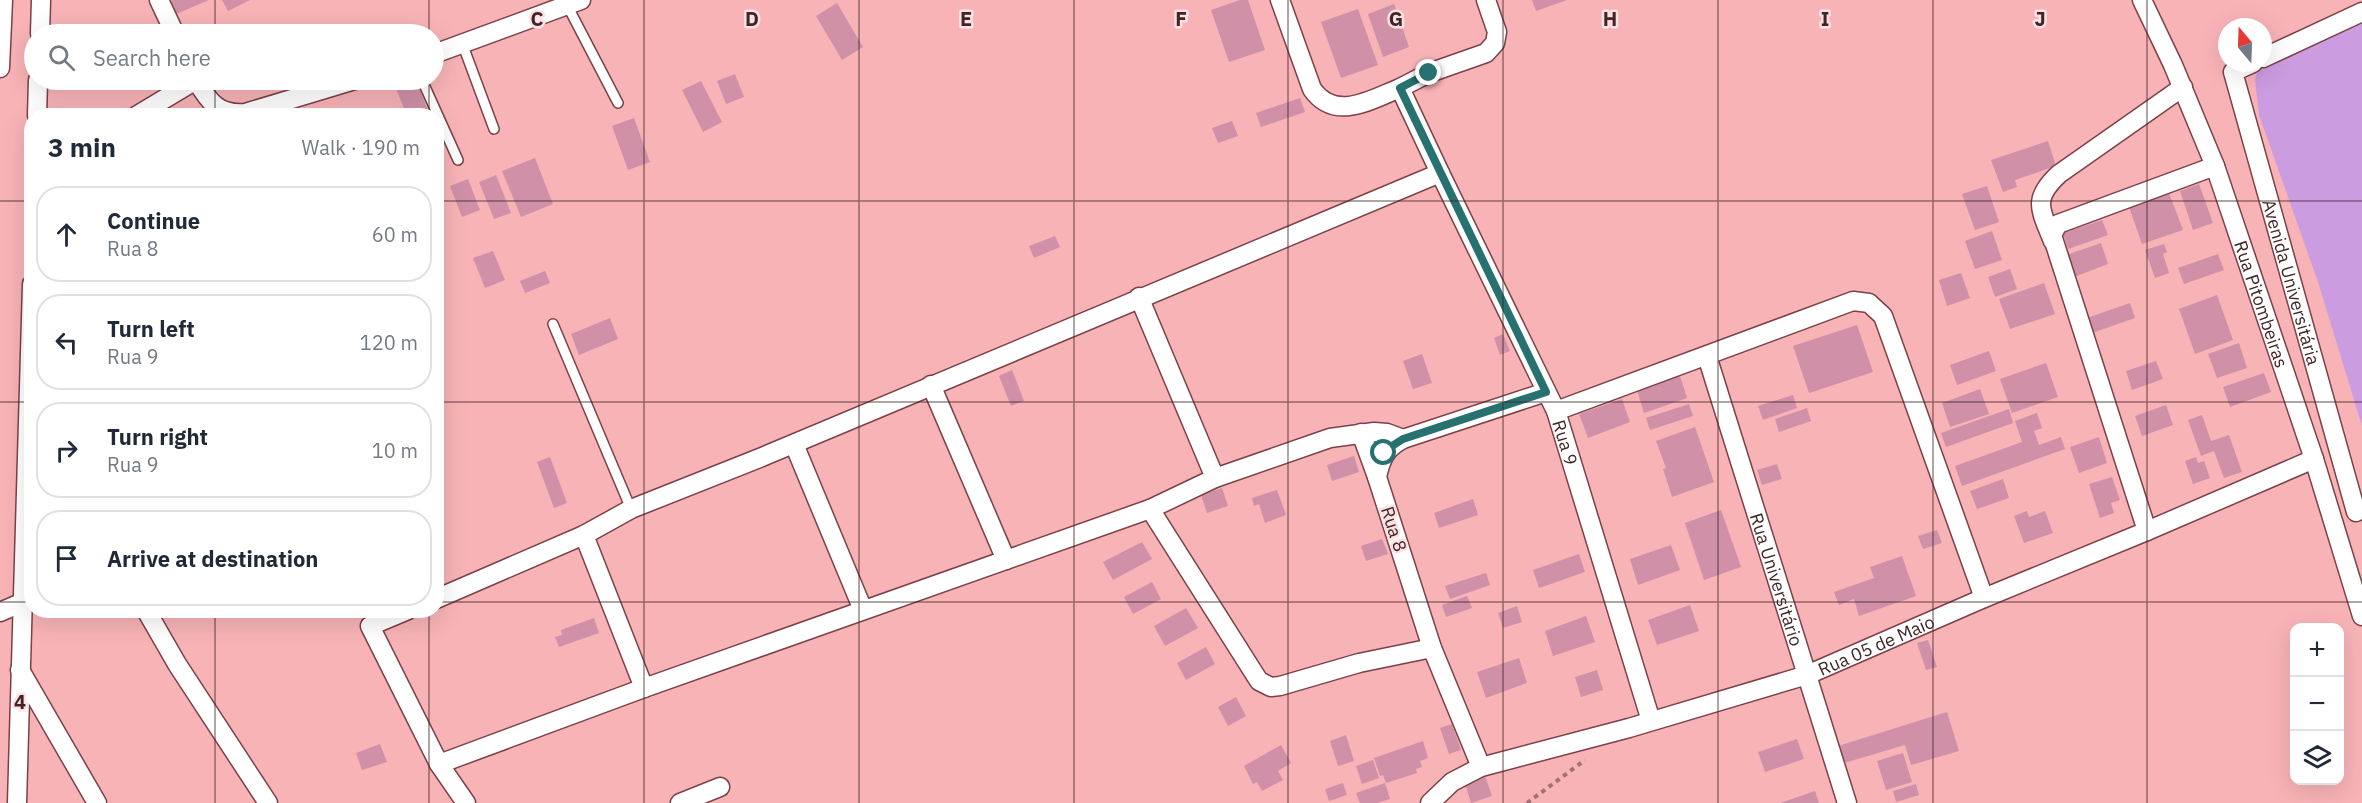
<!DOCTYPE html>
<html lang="en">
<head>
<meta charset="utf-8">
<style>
	body { margin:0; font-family:"IBM Plex Sans",sans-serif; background:#f6f6f7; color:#1f2937 }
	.controls { position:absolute; right:18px; bottom:18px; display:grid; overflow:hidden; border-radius:12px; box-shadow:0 6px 24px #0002 }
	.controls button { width:54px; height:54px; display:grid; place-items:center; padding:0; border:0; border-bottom:2px solid #e0e1e3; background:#fff; color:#1f2937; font:30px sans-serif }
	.compass { position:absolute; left:2218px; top:18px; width:54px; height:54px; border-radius:50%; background:#fff; box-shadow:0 6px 24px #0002; rotate:341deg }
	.stop { position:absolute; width:18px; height:18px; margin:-14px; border:4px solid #277171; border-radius:50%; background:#fff }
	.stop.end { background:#277171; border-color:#fff; box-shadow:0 2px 6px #0008 }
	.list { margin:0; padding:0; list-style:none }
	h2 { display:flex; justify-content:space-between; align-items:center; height:78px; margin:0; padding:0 24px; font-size:26px }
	h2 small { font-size:20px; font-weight:400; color:#747a83 }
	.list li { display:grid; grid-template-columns:39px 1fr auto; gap:18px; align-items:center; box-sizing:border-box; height:96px; margin:0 12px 12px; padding:0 12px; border:2px solid #e0e1e3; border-radius:24px }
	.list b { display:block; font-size:22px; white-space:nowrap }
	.list p { margin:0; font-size:20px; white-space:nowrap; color:#747a83 }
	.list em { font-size:20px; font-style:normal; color:#747a83 }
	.icon { flex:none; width:33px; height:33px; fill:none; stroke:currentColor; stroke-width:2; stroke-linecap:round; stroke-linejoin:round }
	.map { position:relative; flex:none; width:2362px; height:803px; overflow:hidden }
	.search { position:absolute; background:#fff; box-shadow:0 6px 24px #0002; left:24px; top:24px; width:420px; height:66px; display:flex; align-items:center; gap:15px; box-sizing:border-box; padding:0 21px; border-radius:33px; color:#747a83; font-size:22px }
	.panel { position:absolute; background:#fff; box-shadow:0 6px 24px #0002; left:24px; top:108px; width:420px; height:510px; border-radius:24px }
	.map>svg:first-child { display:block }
	.green { fill:#cb9ce0 }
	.building { fill:#cf90a8 }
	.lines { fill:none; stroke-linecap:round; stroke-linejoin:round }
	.lane-casing { stroke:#7c4146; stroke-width:12 }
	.street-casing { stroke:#7c4146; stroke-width:21 }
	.path { stroke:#a27174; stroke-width:4; stroke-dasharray:4.5 4.5; stroke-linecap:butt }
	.lane { stroke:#fff; stroke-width:9 }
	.street { stroke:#fff; stroke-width:18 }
	.route { stroke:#277171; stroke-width:8 }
	.grid { fill:none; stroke:#402527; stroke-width:1.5; stroke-opacity:0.55 }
	.labels { text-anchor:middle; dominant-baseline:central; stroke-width:5; stroke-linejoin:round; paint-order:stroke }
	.street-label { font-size:18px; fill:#402527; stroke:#fee1e2 }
	.grid-label { font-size:20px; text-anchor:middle; font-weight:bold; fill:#402527; stroke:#fee1e2; stroke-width:5; stroke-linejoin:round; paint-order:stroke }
</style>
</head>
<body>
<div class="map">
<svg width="2362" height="803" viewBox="0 0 2362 803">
	<rect width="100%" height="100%" fill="#f8b3b7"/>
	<path class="green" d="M2362,9V426L2318,282L2259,115L2255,79L2261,63Z"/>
	<path class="building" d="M173,0H209L176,14L170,1Z
		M222,0H250L228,11Z
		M1240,0H1248L1265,50L1229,62L1211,10Z
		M1532,0H1567L1536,11Z
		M837,3L863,47L842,60L816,16Z
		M1394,4L1409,47L1383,57L1368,14Z
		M1358,9L1378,65L1341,78L1321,22Z
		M735,74L744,97L726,104L717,81Z
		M397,80H416L430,116H407L393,81Z
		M701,81L722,122L703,132L682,90Z
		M1300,98L1305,112L1261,127L1256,113Z
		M634,118L650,162L628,170L612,126Z
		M1232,121L1238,136L1218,143L1212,128Z
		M2048,141L2056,166L2015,180L2017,187L2003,192L1991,160Z
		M535,158L553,204L521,217L502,171Z
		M496,175L511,213L494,219L479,182Z
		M468,179L480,210L462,217L450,186Z
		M2199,184L2213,223L2193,230L2180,191Z
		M1987,186L1999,222L1975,230L1962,194Z
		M2169,193L2183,230L2142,244L2129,207Z
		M2102,220L2108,235L2068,249L2063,233Z
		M1992,231L2002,260L1975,269L1965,241Z
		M1055,236L1060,247L1034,258L1029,246Z
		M2101,243L2108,264L2074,277L2066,255Z
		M2164,244L2167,252L2163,254L2169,273L2155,278L2145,250Z
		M493,251L505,280L485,288L473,258Z
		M2218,254L2224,270L2184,284L2178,268Z
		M2010,269L2017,289L1995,297L1988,277Z
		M545,271L550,283L525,293L520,281Z
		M1961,273L1970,298L1947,306L1939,280Z
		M2044,283L2055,314L2010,329L1999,299Z
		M2217,295L2233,340L2195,354L2179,309Z
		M2130,303L2135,318L2092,333L2087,318Z
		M610,318L618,339L579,355L571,334Z
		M1857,325L1873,372L1809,393L1793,346Z
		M1503,334L1510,351L1500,355L1494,338Z
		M2239,343L2247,368L2217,378L2208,354Z
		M1989,351L1996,371L1957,385L1950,365Z
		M1422,354L1432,383L1413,389L1403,361Z
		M2156,361L2163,379L2132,390L2126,371Z
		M2046,363L2058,397L2012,413L2000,379Z
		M1012,370L1024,401L1011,406L999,376Z
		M2264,373L2271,392L2230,407L2223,387Z
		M1680,376L1687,398L1644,413L1637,390Z
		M1980,389L1989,414L1950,427L1942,403Z
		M1793,395L1797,408L1763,420L1758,406Z
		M1622,399L1630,422L1588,438L1579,414Z
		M1689,404L1693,416L1650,430L1646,418Z
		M2166,405L2173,425L2142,436L2135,416Z
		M1807,408L1811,421L1779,432L1775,419Z
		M2009,409L2013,423L1946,447L1941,433Z
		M2037,413L2042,428L2034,431L2039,445L2061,437L2065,449L1962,486L1955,466L2022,442L2015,421Z
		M2202,415L2211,441L2229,435L2242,472L2224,478L2214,451L2201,456L2188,420Z
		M1695,427L1714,482L1672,497L1663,469L1666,468L1656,441Z
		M2099,437L2107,463L2079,473L2070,447Z
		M1354,456L1359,472L1332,481L1327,465Z
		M550,457L567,503L554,508L537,462Z
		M2196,457L2198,463L2204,461L2210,478L2193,484L2185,461Z
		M1777,464L1782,479L1762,485L1757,470Z
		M2112,477L2120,500L2111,503L2114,513L2100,518L2089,484Z
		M2003,479L2009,498L1977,509L1970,491Z
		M1222,488L1228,506L1207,513L1201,495Z
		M1277,490L1286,515L1265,523L1259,504L1254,506L1252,498Z
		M1473,499L1478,515L1439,528L1434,513Z
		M1721,510L1741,567L1704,580L1685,523Z
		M2027,511L2029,517L2045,511L2053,533L2024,543L2014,516Z
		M1937,530L1942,543L1923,549L1918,536Z
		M1382,539L1388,554L1366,561L1361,546Z
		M1142,542L1152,559L1113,580L1103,562Z
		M1671,545L1680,570L1638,585L1630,559Z
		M1579,554L1585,572L1539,588L1533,570Z
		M1902,556L1916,596L1859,616L1854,599L1839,605L1834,592L1874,578L1870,567Z
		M1486,573L1490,585L1450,599L1445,586Z
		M1152,582L1161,599L1133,614L1124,597Z
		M1467,596L1472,608L1446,617L1442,605Z
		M1690,605L1699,631L1657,645L1648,620Z
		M1517,606L1522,622L1503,628L1498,613Z
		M1186,608L1198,628L1165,646L1154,626Z
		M1586,616L1595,642L1553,656L1545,631Z
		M594,618L599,633L559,647L555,637L562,635L561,630Z
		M1928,640L1937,667L1926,670L1917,643Z
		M1206,647L1215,664L1186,680L1177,663Z
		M1519,658L1527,683L1486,698L1477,672Z
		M1597,670L1603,690L1581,697L1575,677Z
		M1236,697L1246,716L1228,726L1218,707Z
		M1947,712L1959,751L1911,765L1905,745L1844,763L1838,746Z
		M1452,724L1461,750L1449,754L1440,728Z
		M1346,735L1354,761L1338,766L1330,741Z
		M1797,739L1804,759L1765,772L1758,752Z
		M1423,741L1428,758L1420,761L1422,767L1416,769L1417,773L1386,783L1383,775L1380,776L1374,758Z
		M380,744L387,762L362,770L356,753Z
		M1281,745L1291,763L1278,771L1283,780L1262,791L1257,782L1253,784L1244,766Z
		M1903,753L1912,782L1886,790L1877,761Z
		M1373,760L1379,778L1362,784L1356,766Z
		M1485,776L1492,796L1471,803L1465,783Z
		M1343,783L1347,795L1329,801L1325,789Z
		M1385,783L1390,799L1377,803H1360L1356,793Z
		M1916,784L1919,795L1896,802L1893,791Z
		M1815,791L1819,803H1780Z"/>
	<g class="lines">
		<g class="lane-casing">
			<path id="lane" d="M567,5L618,103
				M462,43L494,129
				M422,80L458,160
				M553,324L631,509"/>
		</g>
		<g class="street-casing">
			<g id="street">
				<path d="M159,0L175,34"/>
				<path d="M1280,0L1312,89C1335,122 1370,100 1400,88"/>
				<path id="s1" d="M1486,0L1497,32L1495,43L1486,53L1429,73L1400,88L1440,173L1556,411L1651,721"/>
				<path id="s2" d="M2142,0L2173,65L2215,166L2314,459L2362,616"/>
				<path d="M40,34L41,0"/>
				<path d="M434,54L581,0"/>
				<path d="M2263,58L2362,12"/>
				<path id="s3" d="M2253,63L2233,72L2356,512"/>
				<path d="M0,68L3,0"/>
				<path d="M196,80C209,102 218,115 245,113L355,80"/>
				<path d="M37,116L38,80"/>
				<path d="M136,116L196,80"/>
				<path d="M2053,241C2040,209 2032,199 2059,174L2183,87"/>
				<path d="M1139,297L1215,478"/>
				<path id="s4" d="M1707,356L1847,803"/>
				<path d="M931,385L1006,560"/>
				<path d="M1556,411L1853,301L1869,303L1883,316L1984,598"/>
				<path d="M1361,433L1377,477"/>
				<path d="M794,444L863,610"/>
				<path d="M1150,509L1259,681L1271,687L1280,686L1359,663L1432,648"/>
				<path d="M2147,531L2052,235L2058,224L2215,166"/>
				<path d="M584,535L644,688"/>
				<path d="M436,599L584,535L631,509L762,457L1440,173"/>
				<path d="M146,610L177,664L268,803"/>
				<path d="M408,610L370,626L439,764L644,688L1150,509L1215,478L1330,438L1374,432L1387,433L1403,439"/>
				<path d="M0,612L21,603"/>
				<path d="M20,670L97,803"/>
				<path d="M439,764L466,803"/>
				<path d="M1481,767L1432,648L1377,477C1381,458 1386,448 1403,439L1546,392"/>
				<path d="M17,803L32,284"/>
				<path d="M680,803L720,787"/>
				<path id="s5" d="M1430,803L1452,782L1481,767L1629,728L1807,675L1984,598L2147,531L2314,459"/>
			</g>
		</g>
		<path class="path" d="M1527,803L1585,760"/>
		<use href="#lane" class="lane"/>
		<use href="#street" class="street"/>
	</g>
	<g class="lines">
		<path class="route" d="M1384,453L1392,446L1403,439L1546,392L1400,88L1429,73"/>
	</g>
	<path class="grid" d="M215,0V34M429,0V34M644,0V803M859,0V803M1074,0V803M1288,0V803M1503,0V803M1718,0V803M1933,0V803M2147,0V803M215,80V116M429,80V116M0,201H32M436,201H2362M0,402H32M436,402H2362M0,602H32M436,602H2362M215,610V803M429,610V803"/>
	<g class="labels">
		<g class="street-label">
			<text stroke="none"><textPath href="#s3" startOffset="240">Avenida Universitária</textPath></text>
			<text stroke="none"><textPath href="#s2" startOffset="327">Rua Pitombeiras</textPath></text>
			<text stroke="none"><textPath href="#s1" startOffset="543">Rua 9</textPath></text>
			<text transform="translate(1394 529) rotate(72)">Rua 8</text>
			<text stroke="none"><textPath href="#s4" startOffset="234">Rua Universitário</textPath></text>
			<text stroke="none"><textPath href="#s5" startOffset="477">Rua 05 de Maio</textPath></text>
		</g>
	</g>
	<g class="grid-label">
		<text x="537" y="26">C</text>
		<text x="752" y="26">D</text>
		<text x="966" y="26">E</text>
		<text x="1181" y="26">F</text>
		<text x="1396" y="26">G</text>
		<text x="1610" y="26">H</text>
		<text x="1825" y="26">I</text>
		<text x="2040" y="26">J</text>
		<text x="20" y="709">4</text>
	</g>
</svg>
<div class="controls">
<button>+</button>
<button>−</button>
<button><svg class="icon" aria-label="layers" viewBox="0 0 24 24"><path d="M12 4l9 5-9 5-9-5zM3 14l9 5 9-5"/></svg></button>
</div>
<svg class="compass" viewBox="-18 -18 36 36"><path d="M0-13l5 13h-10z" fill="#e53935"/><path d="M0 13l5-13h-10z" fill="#747a83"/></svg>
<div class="stop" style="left:1384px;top:453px"></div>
<div class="stop end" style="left:1429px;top:73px"></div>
<div class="search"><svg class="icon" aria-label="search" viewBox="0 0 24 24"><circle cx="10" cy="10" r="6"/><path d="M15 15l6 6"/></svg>Search here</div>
<section class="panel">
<h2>3 min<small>Walk · 190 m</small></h2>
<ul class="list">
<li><svg class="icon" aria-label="ahead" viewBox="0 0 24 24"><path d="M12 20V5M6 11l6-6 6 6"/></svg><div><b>Continue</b><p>Rua 8</p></div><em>60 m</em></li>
<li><svg class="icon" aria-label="left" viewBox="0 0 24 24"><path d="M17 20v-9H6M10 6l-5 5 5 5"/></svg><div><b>Turn left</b><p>Rua 9</p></div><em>120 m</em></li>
<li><svg class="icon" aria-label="right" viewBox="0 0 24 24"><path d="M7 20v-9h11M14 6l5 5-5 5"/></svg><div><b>Turn right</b><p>Rua 9</p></div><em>10 m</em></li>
<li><svg class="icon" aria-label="arrive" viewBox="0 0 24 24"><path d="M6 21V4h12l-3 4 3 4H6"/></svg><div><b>Arrive at destination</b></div></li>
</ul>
</section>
</div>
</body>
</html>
